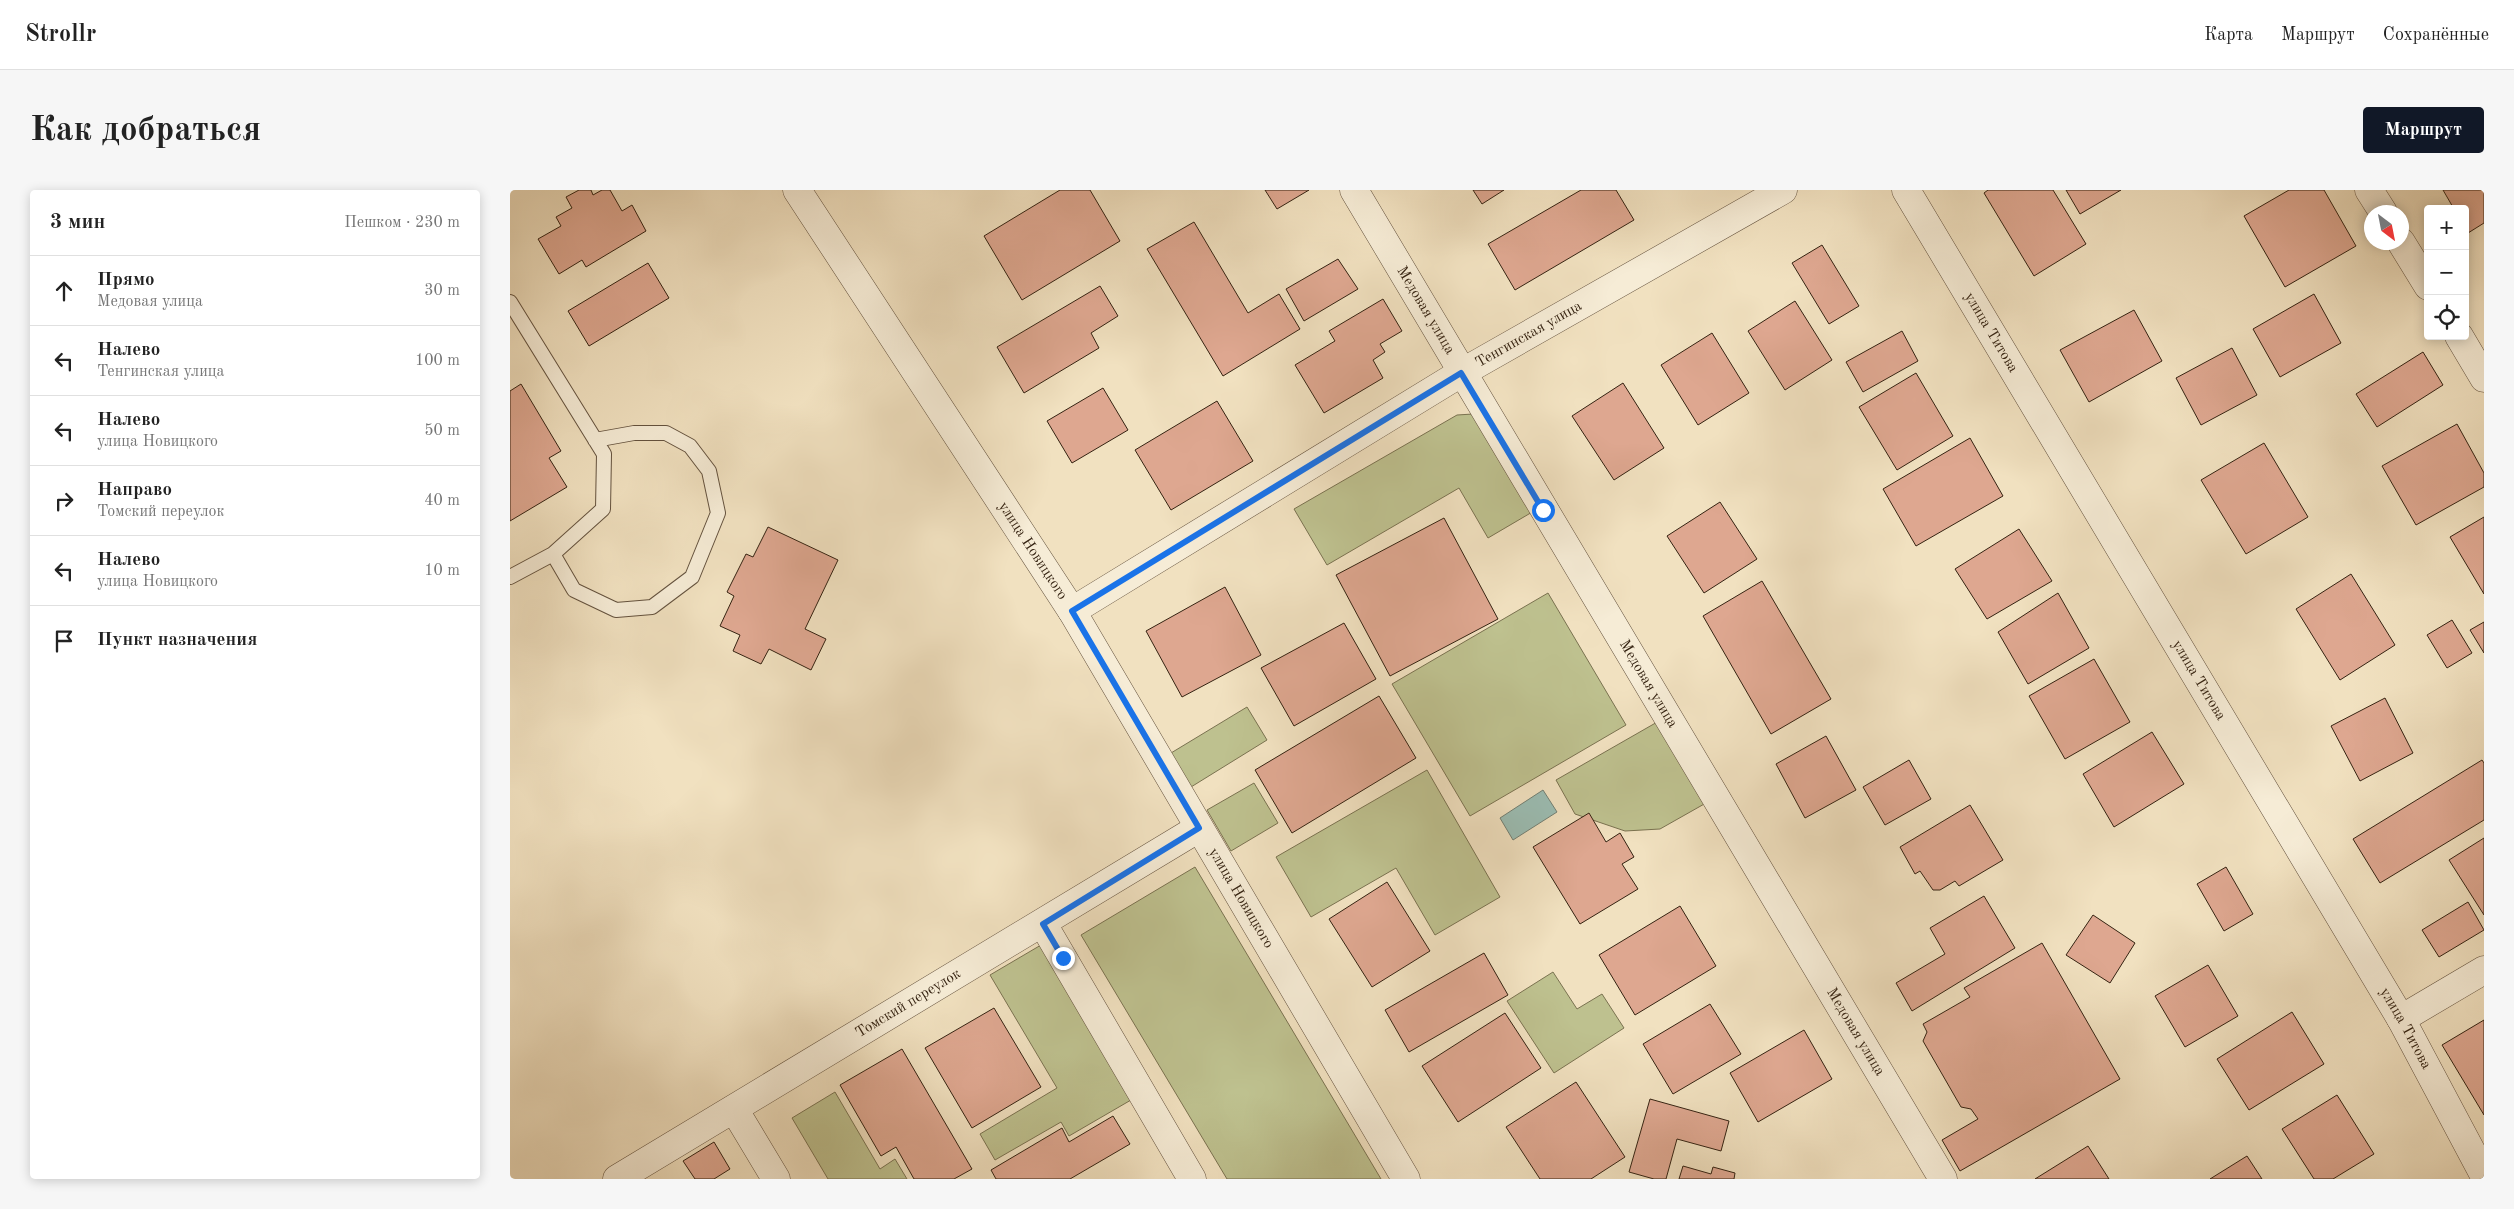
<!DOCTYPE html>
<html lang="ru">
<head>
<meta charset="utf-8">
<style>
	body { margin:0; font-family:"Old Standard TT",serif; background:#f6f6f6; color:#222 }
	.controls { position:absolute; right:15px; top:15px; display:grid; overflow:hidden; border-radius:5px; box-shadow:0 2px 12px #0003 }
	.controls button { width:45px; height:45px; display:grid; place-items:center; padding:0; border:0; border-bottom:1px solid #e0e0e0; background:#fff; color:#222; font:25px sans-serif }
	.compass { position:absolute; left:1854px; top:15px; width:45px; height:45px; border-radius:50%; background:#fff; box-shadow:0 2px 12px #0003; rotate:148deg }
	.stop { position:absolute; width:15px; height:15px; margin:-11px; border:4px solid #1a73e8; border-radius:50%; background:#fff }
	.stop.end { background:#1a73e8; border-color:#fff; box-shadow:0 1px 5px #0008 }
	.list { margin:0; padding:0; list-style:none }
	h2 { display:flex; justify-content:space-between; align-items:center; height:65px; margin:0; padding:0 20px; font-size:21px }
	h2 small { font-size:16px; font-weight:400; color:#767676 }
	.list li { display:grid; grid-template-columns:32px 1fr auto; gap:15px; align-items:center; box-sizing:border-box; height:70px; padding:0 20px; border-top:1px solid #e0e0e0 }
	.list b { display:block; font-size:19px; white-space:nowrap }
	.list p { margin:0; font-size:16px; white-space:nowrap; color:#767676 }
	.list em { font-size:16px; font-style:normal; color:#767676 }
	.icon { flex:none; width:28px; height:28px; fill:none; stroke:currentColor; stroke-width:2; stroke-linecap:round; stroke-linejoin:round }
	.map { position:relative; flex:none; width:1974px; height:989px; overflow:hidden; border-radius:5px }
	header { display:flex; align-items:center; gap:30px; box-sizing:border-box; height:70px; padding:0 25px; background:#fff; border-bottom:1px solid #e0e0e0 }
	header strong { font-size:24px }
	nav { display:flex; gap:28px; margin-inline-start:auto; font-size:18px }
	.intro { display:flex; align-items:center; justify-content:space-between; box-sizing:border-box; height:120px; padding:0 30px }
	h1 { margin:0; font-size:35px }
	.button { padding:12px 22px; border-radius:5px; background:#111827; color:#fff; font-size:18px; font-weight:700 }
	main { display:flex; gap:30px; padding:0 30px }
	aside { flex:1; background:#fff; border-radius:5px; box-shadow:0 2px 12px #0003 }
	.map>svg:first-child { display:block }
	.green { fill:#bec18f; stroke:#7a7250 }
	.water { fill:#9bbdb3; stroke:#727f73 }
	.building { fill:#dea790; stroke:#352312 }
	.lines { fill:none; stroke-linecap:round; stroke-linejoin:round }
	.service-casing { stroke:#64523e; stroke-width:16 }
	.minor-casing { stroke:#64523e; stroke-width:29 }
	.service { stroke:#f6ecd6; stroke-width:14 }
	.minor { stroke:#f6ecd6; stroke-width:28 }
	.route { stroke:#1a73e8; stroke-width:6 }
	.labels { text-anchor:middle; dominant-baseline:central; stroke-width:5; stroke-linejoin:round; paint-order:stroke }
	.street-label { font-size:15px; fill:#352312; stroke:#f6ecd6 }
</style>
</head>
<body>
<header>
<strong>Strollr</strong>
<nav><a>Карта</a><a>Маршрут</a><a>Сохранённые</a></nav>
</header>
<div class="intro"><h1>Как добраться</h1><a class="button">Маршрут</a></div>
<main>
<aside>
<h2>3 мин<small>Пешком · 230 m</small></h2>
<ul class="list">
<li><svg class="icon" aria-label="ahead" viewBox="0 0 24 24"><path d="M12 20V5M6 11l6-6 6 6"/></svg><div><b>Прямо</b><p>Медовая улица</p></div><em>30 m</em></li>
<li><svg class="icon" aria-label="left" viewBox="0 0 24 24"><path d="M17 20v-9H6M10 6l-5 5 5 5"/></svg><div><b>Налево</b><p>Тенгинская улица</p></div><em>100 m</em></li>
<li><svg class="icon" aria-label="left" viewBox="0 0 24 24"><path d="M17 20v-9H6M10 6l-5 5 5 5"/></svg><div><b>Налево</b><p>улица Новицкого</p></div><em>50 m</em></li>
<li><svg class="icon" aria-label="right" viewBox="0 0 24 24"><path d="M7 20v-9h11M14 6l5 5-5 5"/></svg><div><b>Направо</b><p>Томский переулок</p></div><em>40 m</em></li>
<li><svg class="icon" aria-label="left" viewBox="0 0 24 24"><path d="M17 20v-9H6M10 6l-5 5 5 5"/></svg><div><b>Налево</b><p>улица Новицкого</p></div><em>10 m</em></li>
<li><svg class="icon" aria-label="arrive" viewBox="0 0 24 24"><path d="M6 21V4h12l-3 4 3 4H6"/></svg><div><b>Пункт назначения</b></div></li>
</ul>
</aside>
<div class="map">
<svg width="1974" height="989" viewBox="0 0 1974 989">
	<rect width="100%" height="100%" fill="#f1e1c0"/>
	<filter id="stains"><feTurbulence type="fractalNoise" baseFrequency=".004" numOctaves="4"/><feColorMatrix values="0 0 0 0 .2 0 0 0 0 .09 0 0 0 0 .02 0 0 0 .5 -.17"/></filter>
	<radialGradient id="worn" r=".72"><stop offset=".6" stop-color="#630" stop-opacity="0"/><stop offset="1" stop-color="#630" stop-opacity=".3"/></radialGradient>
	<path class="green" d="M963,224L1024,321L978,348L949,298L817,375L784,319L947,225Z
		M1038,403L1116,535L960,626L882,494Z
		M737,517L757,550L681,597L661,563Z
		M1149,531L1196,613L1150,639L1115,641L1065,624L1046,590Z
		M917,580L990,707L925,745L886,678L801,727L766,667Z
		M744,593L768,633L721,661L697,620Z
		M685,677L871,989H717L571,745Z
		M531,755L621,910L559,946L551,932L485,970L470,944L547,898L480,785Z
		M1043,782L1067,819L1092,804L1114,838L1044,883L997,811Z
		M325,902L370,979L385,969L397,989H318L282,928Z"/>
	<path class="water" d="M1033,600L1047,622L1003,650L990,628Z"/>
	<path class="building" d="M69,0H81L83,5L92,0H100L112,21L122,15L136,41L76,77L72,70L49,84L28,49L51,36L46,27L62,18L56,7Z
		M550,0H580L610,51L512,110L474,46Z
		M755,0H799L767,19Z
		M963,0H994L972,14Z
		M1071,0H1106L1124,30L1005,100L978,54Z
		M1478,0H1543L1576,54L1524,86L1474,3Z
		M1556,0H1611L1570,24Z
		M1779,0H1814L1846,56L1775,97L1734,26Z
		M1933,0H1974V33L1958,43L1955,38V19H1944Z
		M684,32L738,123L769,104L790,139L713,186L637,59Z
		M1312,55L1349,116L1319,134L1282,73Z
		M828,69L848,99L794,131L776,99Z
		M138,73L159,108L79,156L58,121Z
		M590,96L608,126L581,143L589,158L514,203L487,157Z
		M1804,104L1831,153L1770,187L1743,139Z
		M873,109L892,141L870,154L875,162L863,170L873,188L814,223L785,175L825,151L819,141Z
		M1285,111L1322,170L1275,200L1238,141Z
		M1624,120L1652,171L1579,212L1550,160Z
		M1392,141L1408,171L1353,202L1336,172Z
		M1202,143L1239,203L1188,235L1151,175Z
		M1722,158L1747,205L1691,235L1666,188Z
		M1913,162L1933,195L1867,237L1846,204Z
		M1406,183L1443,246L1387,280L1349,217Z
		M1113,193L1154,258L1104,290L1062,226Z
		M11,194L51,261L39,268L57,297L0,331V201Z
		M593,198L618,240L562,273L537,231Z
		M707,211L743,271L661,320L625,260Z
		M1947,234L1974,283V297L1906,335L1872,276Z
		M1460,248L1493,306L1406,356L1373,299Z
		M1754,253L1798,327L1736,364L1691,290Z
		M1210,312L1247,369L1194,403L1157,346Z
		M1974,327V404L1940,347Z
		M934,328L988,429L880,486L826,385Z
		M258,337L328,370L295,439L316,449L301,480L259,459L251,474L223,461L230,445L210,436L224,406L217,402L236,364L243,367Z
		M1509,339L1542,391L1477,429L1445,379Z
		M1841,384L1885,455L1830,490L1786,419Z
		M1252,391L1321,509L1261,544L1193,426Z
		M715,397L751,465L672,507L636,441Z
		M1548,403L1579,458L1518,494L1488,442Z
		M1942,430L1962,463L1937,478L1917,445Z
		M1974,432V463L1960,440Z
		M834,433L866,489L784,536L751,478Z
		M1584,469L1620,532L1555,569L1519,506Z
		M869,506L906,568L782,643L745,580Z
		M1875,508L1903,563L1850,591L1821,536Z
		M1642,542L1674,594L1604,637L1573,584Z
		M1316,546L1346,600L1295,628L1266,574Z
		M1399,570L1421,609L1375,635L1353,597Z
		M1972,570L1974,573V630L1870,693L1843,649Z
		M1460,615L1493,670L1449,696L1445,691L1430,700H1423L1410,681L1405,684L1390,657Z
		M1079,623L1096,652L1110,643L1124,667L1112,674L1128,699L1070,734L1023,657Z
		M1974,648V725L1939,670Z
		M1716,677L1743,724L1714,741L1687,694Z
		M877,692L920,761L862,797L819,729Z
		M1474,706L1505,758L1402,821L1386,793L1435,764L1420,738Z
		M1958,712L1974,740L1929,767L1912,740Z
		M1170,716L1206,776L1125,825L1089,765Z
		M1583,725L1625,753L1600,793L1556,765Z
		M1532,753L1610,889L1450,981L1432,950L1468,929L1461,919L1451,917L1413,851L1417,842L1413,834L1460,807L1454,798Z
		M974,763L998,805L899,862L875,820Z
		M1698,775L1728,826L1675,857L1645,806Z
		M1200,814L1231,864L1163,904L1133,854Z
		M484,818L531,897L462,938L415,858Z
		M1782,822L1814,874L1739,920L1707,869Z
		M995,823L1031,878L948,932L912,876Z
		M1974,830V925L1932,855Z
		M1294,840L1322,889L1248,932L1220,883Z
		M392,859L462,979L444,989H404L386,957L371,966L330,895Z
		M1066,892L1115,967L1081,989H1030L996,937Z
		M1827,905L1864,964L1823,989H1804L1772,939Z
		M1140,909L1219,931L1211,961L1167,949L1156,989H1144L1119,982Z
		M603,926L620,954L560,989H486L481,980L552,938L559,952Z
		M204,952L220,979L204,989H185L173,971Z
		M1578,956L1599,989H1525Z
		M1737,966L1752,989H1700Z
		M1173,976L1201,984L1203,977L1225,983L1224,989H1169Z"/>
	<g class="lines">
		<g class="service-casing">
			<path id="service" d="M0,112L94,264L93,319L43,364L0,387
				M43,364L64,400L106,420L142,417L182,387L208,323L199,281L180,256L156,243H124L85,250"/>
		</g>
		<g class="minor-casing">
			<g id="minor">
				<path id="s1" d="M287,0L562,421L896,989"/>
				<path id="s2" d="M844,0L1433,989"/>
				<path id="s3" d="M1396,0L1891,829L1974,985"/>
				<path d="M1859,0L1873,22"/>
				<path d="M1891,52L1918,96"/>
				<path d="M1949,146L1974,188"/>
				<path id="s4" d="M562,421L951,183L1273,0"/>
				<path d="M533,734L682,989"/>
				<path d="M1891,829L1974,780"/>
				<path d="M224,919L266,989"/>
				<path id="s5" d="M107,989L689,638"/>
			</g>
		</g>
		<use href="#service" class="service"/>
		<use href="#minor" class="minor"/>
	</g>
	<g class="lines">
		<path class="route" d="M553,768L533,734L689,638L562,421L951,183L1033,320"/>
	</g>
	<g class="labels">
		<g class="street-label">
			<text stroke="none"><textPath href="#s2" startOffset="140">Медовая улица</textPath></text>
			<text stroke="none"><textPath href="#s3" startOffset="166">улица Титова</textPath></text>
			<text stroke="none"><textPath href="#s4" startOffset="534">Тенгинская улица</textPath></text>
			<text stroke="none"><textPath href="#s1" startOffset="431">улица Новицкого</textPath></text>
			<text stroke="none"><textPath href="#s3" startOffset="571">улица Титова</textPath></text>
			<text stroke="none"><textPath href="#s2" startOffset="575">Медовая улица</textPath></text>
			<text stroke="none"><textPath href="#s1" startOffset="836">улица Новицкого</textPath></text>
			<text stroke="none"><textPath href="#s5" startOffset="340">Томский переулок</textPath></text>
			<text stroke="none"><textPath href="#s3" startOffset="976">улица Титова</textPath></text>
			<text stroke="none"><textPath href="#s2" startOffset="980">Медовая улица</textPath></text>
		</g>
	</g>
	<rect width="100%" height="100%" filter="url(#stains)"/>
	<rect width="100%" height="100%" fill="url(#worn)"/>
</svg>
<div class="controls">
<button>+</button>
<button>−</button>
<button><svg class="icon" aria-label="locate" viewBox="0 0 24 24"><circle cx="12" cy="12" r="6"/><path d="M12 2v4M12 18v4M2 12h4M18 12h4"/></svg></button>
</div>
<svg class="compass" viewBox="-18 -18 36 36"><path d="M0-13l5 13h-10z" fill="#e53935"/><path d="M0 13l5-13h-10z" fill="#767676"/></svg>
<div class="stop" style="left:1033px;top:320px"></div>
<div class="stop end" style="left:553px;top:768px"></div>
</div>
</main>
</body>
</html>
